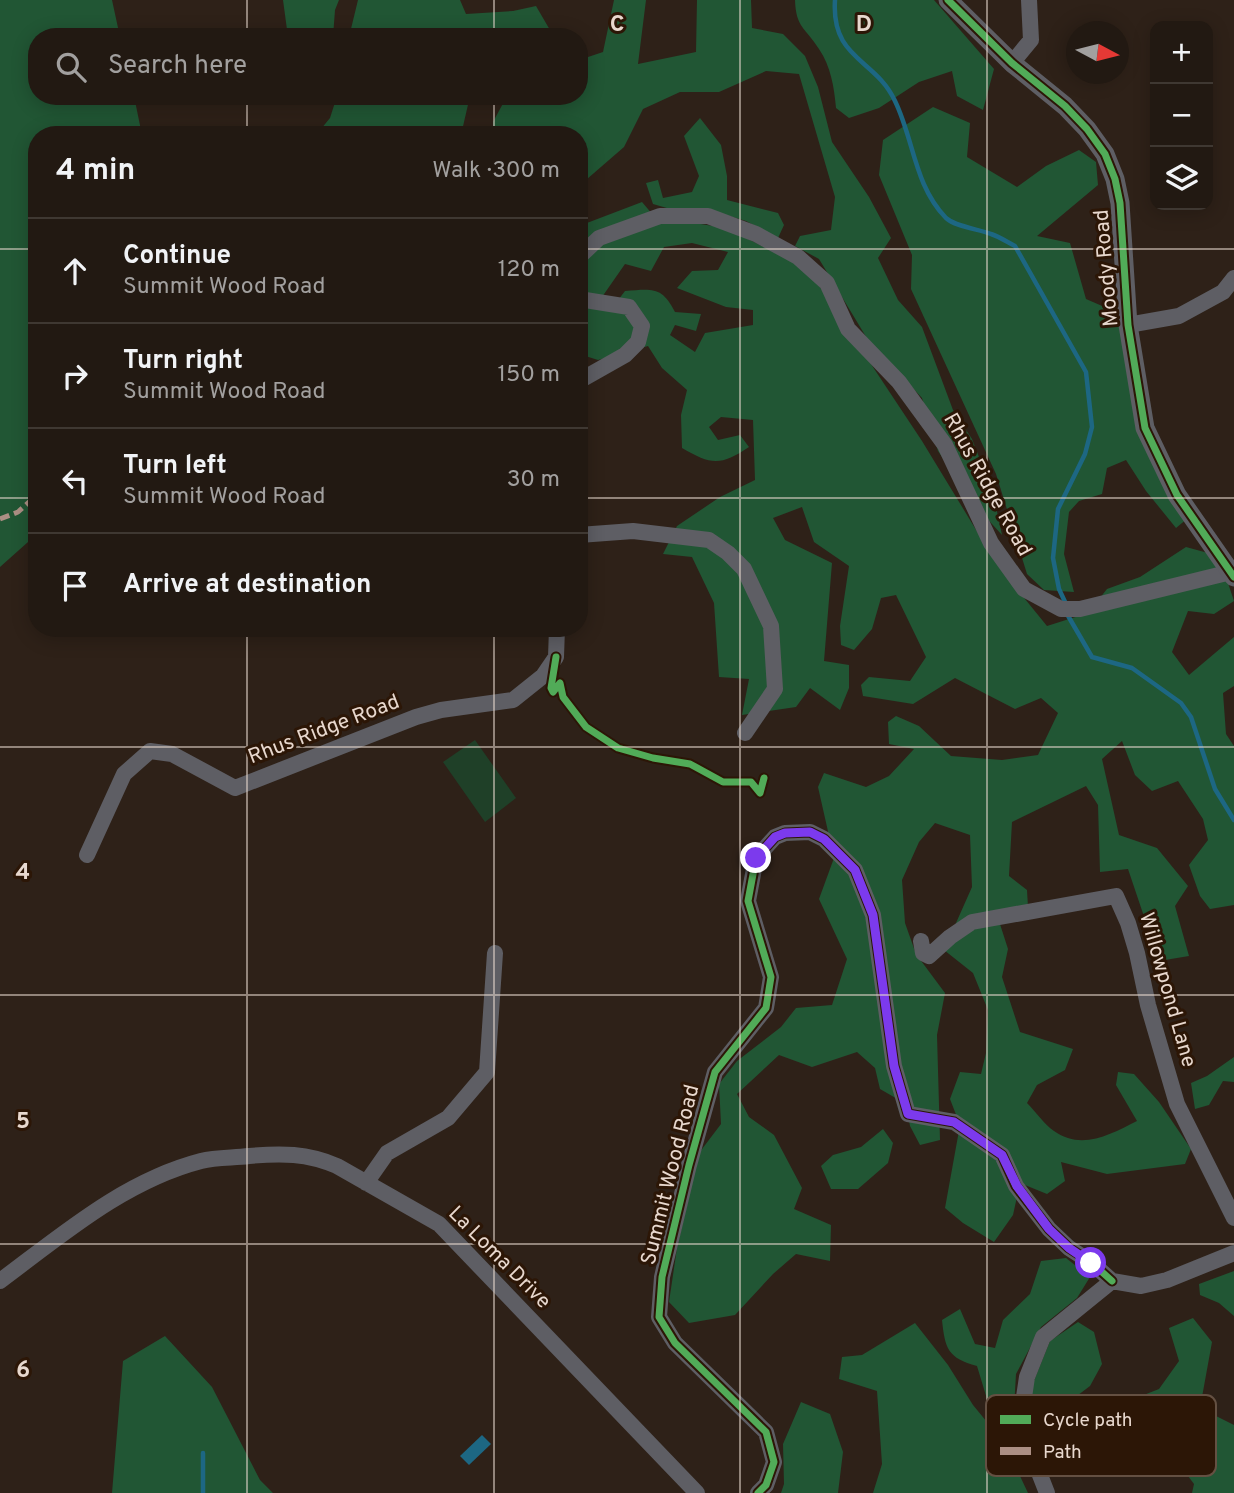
<!DOCTYPE html>
<html lang="en">
<head>
<meta charset="utf-8">
<style>
	body { margin:0; font-family:Overpass,sans-serif; background:#2a221b; color:#f1f3f6 }
	.controls { position:absolute; right:21px; top:21px; display:grid; overflow:hidden; border-radius:14px; box-shadow:0 4px 18px #0003 }
	.controls button { width:63px; height:63px; display:grid; place-items:center; padding:0; border:0; border-bottom:2px solid #3f3832; background:#221912; color:#f1f3f6; font:35px sans-serif }
	.compass { position:absolute; left:1066px; top:21px; width:63px; height:63px; border-radius:50%; background:#221912; box-shadow:0 4px 18px #0003; rotate:97deg }
	.stop { position:absolute; width:21px; height:21px; margin:-16px; border:5px solid #7c3aed; border-radius:50%; background:#fff }
	.stop.end { background:#7c3aed; border-color:#fff; box-shadow:0 2px 7px #0008 }
	.list { margin:0; padding:0; list-style:none }
	h2 { display:flex; justify-content:space-between; align-items:center; height:91px; margin:0; padding:0 28px; font-size:30px }
	h2 small { font-size:23px; font-weight:400; color:#a2a09f }
	.list li { display:grid; grid-template-columns:46px 1fr auto; gap:21px; align-items:center; box-sizing:border-box; height:105px; padding:0 28px; border-top:2px solid #3f3832 }
	.list b { display:block; font-size:26px; white-space:nowrap }
	.list p { margin:0; font-size:23px; white-space:nowrap; color:#a2a09f }
	.list em { font-size:23px; font-style:normal; color:#a2a09f }
	.icon { flex:none; width:38px; height:38px; fill:none; stroke:currentColor; stroke-width:2; stroke-linecap:round; stroke-linejoin:round }
	.map { position:relative; flex:none; width:1234px; height:1493px; overflow:hidden }
	.search { position:absolute; background:#221912; box-shadow:0 4px 18px #0003; left:28px; top:28px; width:560px; height:77px; display:flex; align-items:center; gap:18px; box-sizing:border-box; padding:0 24px; border-radius:28px; color:#a2a09f; font-size:26px }
	.panel { position:absolute; background:#221912; box-shadow:0 4px 18px #0003; left:28px; top:126px; width:560px; height:511px; border-radius:28px }
	.map>svg:first-child { display:block }
	.green { fill:#1f4028 }
	.forest { fill:#215634 }
	.water { fill:#1d6783 }
	.lines { fill:none; stroke-linecap:round; stroke-linejoin:round }
	.stream { stroke:#1d6783; stroke-width:4.5 }
	.minor { stroke:#5e5e64; stroke-width:16 }
	.tertiary { stroke:#5e5e64; stroke-width:19 }
	.quiet { stroke:#ac8f84; stroke-width:5; stroke-dasharray:10 5; stroke-linecap:butt }
	.cycleway-casing { stroke:#2c1606; stroke-width:11 }
	.cycleway { stroke:#51ab58; stroke-width:7 }
	.route { stroke:#7c3aed; stroke-width:9 }
	.grid { fill:none; stroke:#e8d8ce; stroke-width:2; stroke-opacity:0.55 }
	.labels { text-anchor:middle; dominant-baseline:central; stroke-width:6; stroke-linejoin:round; paint-order:stroke }
	.street-label { font-size:21px; fill:#e8d8ce; stroke:#2c1606 }
	.key { fill:#2c1606; stroke:#645042; stroke-width:2 }
	.key-label { font-size:19px; fill:#e8d8ce }
	.grid-label { font-size:23px; text-anchor:middle; font-weight:bold; fill:#e8d8ce; stroke:#2c1606; stroke-width:6; stroke-linejoin:round; paint-order:stroke }
</style>
</head>
<body>
<div class="map">
<svg width="1234" height="1493" viewBox="0 0 1234 1493">
	<rect width="100%" height="100%" fill="#2e2118"/>
	<path class="green" d="M475,740L516,798L485,822L443,762Z"/>
	<path class="forest" d="M0,0H112L120,37H37V96H134L142,135H37V534L0,567Z
		M283,0H339L335,10L333,37H288Z
		M358,0H460L466,14L513,11L536,6L550,30L542,37H349Z
		M614,0H646L638,64L696,52L697,0H751L752,28L783,34L805,56L818,87L832,142L869,197L891,238L878,258L898,300L922,327L953,410L972,439L993,493L1002,535L972,502L938,451L922,398L868,340L819,259L795,246L800,236L831,230L835,197L799,74L766,71L719,92H680L643,109L624,147L579,186V135H493V122L507,96H579V60L603,52Z
		M795,0H934L994,69L983,110L957,96L952,71L919,82L879,108L849,118L836,108C834,87 831,67 819,49C805,27 796,28 795,0Z
		M337,96H470L461,135H316L330,118Z
		M933,107L970,123L967,157L1017,187L1046,166L1079,150L1096,162L1098,185L1037,236L1070,243L1086,299L1123,315L1129,358L1188,518L1176,528L1146,491L1126,460L1107,468L1102,494L1079,501L1069,512L1064,554L1074,592L1044,590L1027,574L996,474L911,289L912,255L879,175L883,140Z
		M700,118L721,145L727,176V200L778,213L784,225L778,238L746,221L726,215L677,211L653,204L646,183L658,180L663,198L692,192L699,176L684,136Z
		M642,202L659,222H688L726,228L808,269L922,441L981,538L1025,599L1047,626L1088,613L1107,589L1140,577L1186,547L1219,556L1234,601L1214,614L1188,611L1172,652L1189,675L1234,637V686L1223,693L1226,734L1234,746V905L1210,909L1200,896L1189,865L1208,840L1203,819L1178,781L1152,791L1135,775L1122,741L1102,759L1119,835L1157,848L1188,886L1175,906L1189,956L1159,961L1128,869L1100,872L1098,805L1086,786L1012,822L1009,876L1027,890L1028,907L999,921L1008,949L1002,977L1020,1032L1073,1049L1065,1070L1037,1085L1027,1103C1036,1112 1044,1124 1054,1131C1082,1151 1111,1134 1137,1121L1116,1085L1118,1072L1134,1074L1159,1102L1191,1149L1185,1164L1107,1174L1061,1162L1065,1181L1047,1194L1020,1183L1013,1215L994,1242L963,1223L945,1208L960,1125L950,1099L960,1072L981,1074L986,1053L988,1010L973,973L944,950L972,887L970,835L935,823L919,842L902,880L905,923L916,954L945,993L937,1035L940,1140L920,1145L910,1126L906,1104L880,1089L875,1068L857,1052L812,1067L779,1055L737,1094L749,1117L774,1135L802,1188L794,1209L831,1225L830,1261L796,1254L773,1274L735,1315L689,1323L669,1302L677,1248L699,1153L721,1124L719,1084L737,1061L781,1027L796,1008L832,1005L847,959L819,899L834,858L818,787L824,773L866,787L889,776L914,749L889,744L888,722L896,716L919,726L951,756L1002,760L1038,755L1058,713L1041,698L1015,709L955,678L913,704L863,696L861,685L869,677L910,681L926,657L896,595L881,598L872,629L854,650L841,645L840,626L849,566L814,542L802,507L773,518L785,540L832,563L824,661L849,665V688L840,710L810,688L796,707L742,715L749,679L719,677L714,603L692,557L663,554L677,526L720,497L755,480L753,420L721,417L709,427L718,440L740,435L749,447C721,466 711,465 682,448L681,415L687,390L662,368L648,346L598,360L579,354V305L612,308L625,291C652,289 662,286 675,312L701,314L696,331L675,325L670,335L695,352L705,333L753,325V310L726,307L677,288L692,271L718,270L728,252L692,243L664,247L651,271L625,264L602,297L580,292L579,279L593,248L579,243V226Z
		M1234,1057V1082L1223,1081L1209,1105L1195,1109L1191,1083L1207,1076Z
		M883,1129L893,1143L888,1163L858,1189H831L821,1166L833,1155L861,1147Z
		M1066,1258L1090,1277L1077,1298L1041,1327L1016,1374L1013,1426L999,1422L987,1399L977,1366C948,1358 945,1349 942,1320L960,1309L975,1344L995,1348L1003,1320L1030,1294L1041,1261Z
		M1234,1271V1316L1219,1303L1200,1295L1199,1284Z
		M1193,1318L1212,1342L1200,1408L1234,1425V1493H1192L1194,1484L1173,1456L1145,1447L1111,1470L1097,1448L1131,1400L1159,1389L1179,1361L1169,1328Z
		M1078,1322L1094,1332L1102,1364L1090,1386L1053,1414L1030,1407L1033,1383L1050,1341Z
		M915,1323L948,1365L973,1405L1005,1444L1028,1493H873L882,1464L877,1391L839,1379L842,1357L862,1355Z
		M165,1336L212,1387L260,1480L273,1493H112L123,1361Z
		M801,1402L830,1414L843,1452L838,1493H781L784,1484L783,1444Z"/>
	<path class="water" d="M482,1435L491,1444L469,1465L460,1456Z"/>
	<g class="lines">
		<path class="stream" d="M835,0C831,60 875,58 895,101C914,140 914,185 946,218C956,227 979,229 991,234C1000,237 1007,242 1015,246L1086,372L1092,427L1085,454L1058,509L1053,558L1059,589L1066,604
			M1067,614L1092,657L1132,668L1181,703L1191,717L1215,789L1234,820
			M203,1493V1453"/>
		<path class="minor" d="M1012,63L1031,40L1029,0
			M579,257L599,238L660,216H708L756,234L798,257L827,283L848,329L899,382L945,445L991,543L1024,589L1061,609H1080L1231,572
			M579,299L629,307L642,326L638,342L625,355L579,381
			M1128,325L1179,316L1223,292L1234,278
			M579,535L633,531L709,540L728,553L744,569L771,626L775,689L745,733
			M87,855L124,774L150,751L172,754L235,788L416,717L441,710L513,700L543,676L556,657L557,628
			M921,941L923,953L929,956L950,937L972,922L1116,896L1128,923L1137,953L1148,1005L1177,1104L1234,1218
			M366,1183L387,1153L448,1118L487,1072L495,953
			M0,1281C62,1235 124,1181 201,1161C216,1157 233,1158 249,1156C281,1153 307,1153 337,1166L439,1224L697,1493
			M758,1493L766,1485L774,1462L766,1432L675,1343L659,1317L662,1277L689,1165L715,1072L766,1008L771,977L748,901L756,858L775,837L785,833L810,832L824,839L855,870L873,915L894,1066L908,1114L954,1122L1002,1155L1016,1186L1049,1229L1069,1248L1092,1263L1112,1281
			M1047,1493L1020,1424L1027,1377L1043,1337L1112,1281L1141,1286L1167,1280L1234,1253"/>
		<path class="tertiary" d="M948,0L1012,63L1065,106L1087,129L1105,154L1115,179L1120,203L1128,325L1145,428L1177,495L1234,577"/>
		<path class="quiet" d="M0,519L18,512L37,495"/>
		<g class="cycleway-casing">
			<path id="cycleway" d="M948,0L1012,63L1065,106L1087,129L1105,154L1115,179L1120,203L1128,325L1145,428L1177,495L1234,577
				M556,657L551,688L553,692L560,683L563,697L586,727L618,748L653,758L690,764L723,782H751L760,793L764,778
				M758,1493L766,1485L774,1462L766,1432L675,1343L659,1317L662,1277L689,1165L715,1072L766,1008L771,977L748,901L756,858L775,837L785,833L810,832L824,839L855,870L873,915L894,1066L908,1114L954,1122L1002,1155L1016,1186L1049,1229L1069,1248L1092,1263L1112,1281"/>
		</g>
		<use href="#cycleway" class="cycleway"/>
	</g>
	<g class="lines">
		<path class="route" d="M756,858L775,837L785,833L810,832L824,839L855,870L873,915L894,1066L908,1114L954,1122L1002,1155L1017,1186L1049,1229L1069,1248L1091,1263"/>
	</g>
	<path class="grid" d="M247,0V37M494,0V37M740,0V1493M987,0V1493M247,96V135M494,96V135M0,249H37M579,249H1234M0,498H37M579,498H1234M247,628V1493M494,628V1493M0,747H1234M0,995H1234M0,1244H1234"/>
	<g class="labels">
		<g class="street-label">
			<text transform="translate(1107 268) rotate(-95)">Moody Road</text>
			<text transform="translate(987 485) rotate(61)">Rhus Ridge Road</text>
			<text transform="translate(324 730) rotate(-21)">Rhus Ridge Road</text>
			<text transform="translate(1167 990) rotate(74)">Willowpond Lane</text>
			<text transform="translate(671 1175) rotate(-76)">Summit Wood Road</text>
			<text transform="translate(499 1258) rotate(45)">La Loma Drive</text>
		</g>
	</g>
	<rect x="986" y="1395" width="230" height="81" rx="10" class="key"/>
	<rect x="1000" y="1415" width="31" height="9" fill="#51ab58"/>
	<rect x="1000" y="1447" width="31" height="8" fill="#ac8f84"/>
	<g class="key-label">
		<text x="1043" y="1426">Cycle path</text>
		<text x="1043" y="1458">Path</text>
	</g>
	<g class="grid-label">
		<text x="617" y="31">C</text>
		<text x="864" y="31">D</text>
		<text x="23" y="879">4</text>
		<text x="23" y="1128">5</text>
		<text x="23" y="1377">6</text>
	</g>
</svg>
<div class="controls">
<button>+</button>
<button>−</button>
<button><svg class="icon" aria-label="layers" viewBox="0 0 24 24"><path d="M12 4l9 5-9 5-9-5zM3 14l9 5 9-5"/></svg></button>
</div>
<svg class="compass" viewBox="-18 -18 36 36"><path d="M0-13l5 13h-10z" fill="#e53935"/><path d="M0 13l5-13h-10z" fill="#a2a09f"/></svg>
<div class="stop" style="left:1091px;top:1263px"></div>
<div class="stop end" style="left:756px;top:858px"></div>
<div class="search"><svg class="icon" aria-label="search" viewBox="0 0 24 24"><circle cx="10" cy="10" r="6"/><path d="M15 15l6 6"/></svg>Search here</div>
<section class="panel">
<h2>4 min<small>Walk · 300 m</small></h2>
<ul class="list">
<li><svg class="icon" aria-label="ahead" viewBox="0 0 24 24"><path d="M12 20V5M6 11l6-6 6 6"/></svg><div><b>Continue</b><p>Summit Wood Road</p></div><em>120 m</em></li>
<li><svg class="icon" aria-label="right" viewBox="0 0 24 24"><path d="M7 20v-9h11M14 6l5 5-5 5"/></svg><div><b>Turn right</b><p>Summit Wood Road</p></div><em>150 m</em></li>
<li><svg class="icon" aria-label="left" viewBox="0 0 24 24"><path d="M17 20v-9H6M10 6l-5 5 5 5"/></svg><div><b>Turn left</b><p>Summit Wood Road</p></div><em>30 m</em></li>
<li><svg class="icon" aria-label="arrive" viewBox="0 0 24 24"><path d="M6 21V4h12l-3 4 3 4H6"/></svg><div><b>Arrive at destination</b></div></li>
</ul>
</section>
</div>
</body>
</html>
